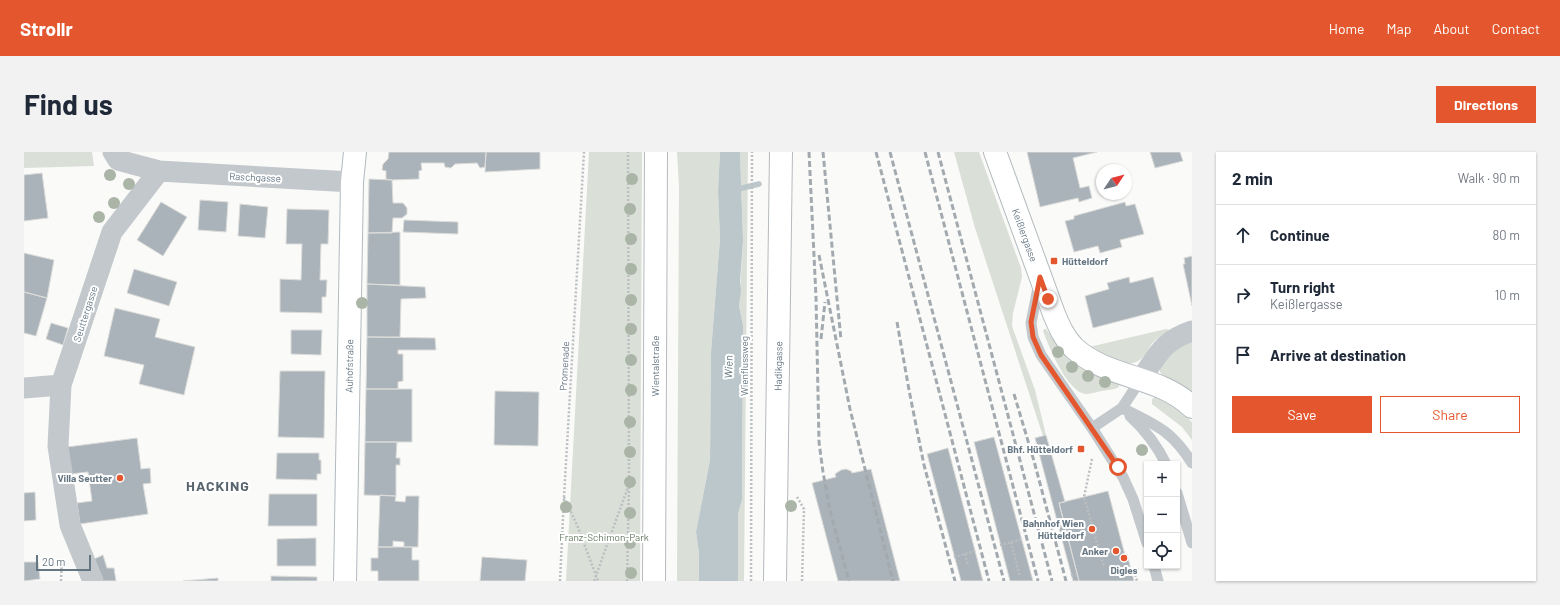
<!DOCTYPE html>
<html lang="en">
<head>
<meta charset="utf-8">
<style>
	body { margin:0; font-family:Barlow,sans-serif; background:#f2f2f3; color:#1f2937 }
	.controls { position:absolute; right:12px; bottom:12px; display:grid; overflow:hidden; border-radius:0px; box-shadow:0 1px 3px #0004 }
	.controls button { width:36px; height:36px; display:grid; place-items:center; padding:0; border:0; border-bottom:1px solid #e0e1e3; background:#fff; color:#1f2937; font:20px sans-serif }
	.compass { position:absolute; left:1072px; top:12px; width:36px; height:36px; border-radius:50%; background:#fff; box-shadow:0 1px 3px #0004; rotate:55deg }
	.scale { position:absolute; left:12px; bottom:10px; width:55px; box-sizing:border-box; padding-left:4px; border:2px solid #657683; border-top:0; font-size:11px; line-height:14px; white-space:nowrap; color:#657683; -webkit-text-stroke:3px #fff; paint-order:stroke }
	.stop { position:absolute; width:12px; height:12px; margin:-9px; border:3px solid #e4572e; border-radius:50%; background:#fff }
	.stop.end { background:#e4572e; border-color:#fff; box-shadow:0 1px 4px #0008 }
	.list { margin:0; padding:0; list-style:none }
	h2 { display:flex; justify-content:space-between; align-items:center; height:52px; margin:0; padding:0 16px; font-size:17px }
	h2 small { font-size:13px; font-weight:400; color:#747a83 }
	.list li { display:grid; grid-template-columns:26px 1fr auto; gap:12px; align-items:center; box-sizing:border-box; height:60px; padding:0 16px; border-top:1px solid #e0e1e3 }
	.list b { display:block; font-size:15px; white-space:nowrap }
	.list p { margin:0; font-size:13px; white-space:nowrap; color:#747a83 }
	.list em { font-size:13px; font-style:normal; color:#747a83 }
	.actions { display:flex; gap:8px; padding:12px 16px }
	.actions a { flex:1; padding:9px 0; border:1px solid #e4572e; border-radius:0px; text-align:center; font-size:14px; color:#e4572e }
	.actions .main { background:#e4572e; color:#fff }
	.icon { flex:none; width:22px; height:22px; fill:none; stroke:currentColor; stroke-width:2; stroke-linecap:round; stroke-linejoin:round }
	.map { position:relative; flex:none; width:1168px; height:429px; overflow:hidden; border-radius:0px }
	header { display:flex; align-items:center; gap:24px; box-sizing:border-box; height:56px; padding:0 20px; background:#e4572e; color:#fff }
	header strong { font-size:19px }
	nav { display:flex; gap:22px; margin-inline-start:auto; font-size:14px }
	.intro { display:flex; align-items:center; justify-content:space-between; box-sizing:border-box; height:96px; padding:0 24px }
	h1 { margin:0; font-size:28px }
	.button { padding:10px 18px; border-radius:0px; background:#e4572e; color:#fff; font-size:14px; font-weight:700 }
	main { display:flex; gap:24px; padding:0 24px }
	aside { flex:1; background:#fff; border-radius:0px; box-shadow:0 1px 3px #0004 }
	.map>svg:first-child { display:block }
	.green { fill:#dadfd7 }
	.water { fill:#bbc7cb }
	.lines { fill:none; stroke-linecap:round; stroke-linejoin:round }
	.stream { stroke:#bbc7cb; stroke-width:5.5 }
	.building { fill:#aab3b9; stroke:#dcdcda }
	.secondary-casing { stroke:#b3babf; stroke-width:24 }
	.primary-casing { stroke:#b5babe; stroke-width:24 }
	.path { stroke:#bbbfc2; stroke-width:2.5; stroke-dasharray:2 2; stroke-linecap:butt }
	.lane { stroke:#c3c8cc; stroke-width:11 }
	.street { stroke:#c3c8cc; stroke-width:21 }
	.secondary { stroke:#fff; stroke-width:22 }
	.primary { stroke:#fff; stroke-width:22 }
	.rail { stroke:#a2aab0; stroke-width:3; stroke-dasharray:6 3; stroke-linecap:butt }
	.tree { fill:#aab4a7 }
	.route { stroke:#e4572e; stroke-width:5 }
	.poi-dot { fill:#e4572e; stroke:#fff; stroke-width:1.5 }
	.labels { text-anchor:middle; dominant-baseline:central; stroke-width:4; stroke-linejoin:round; paint-order:stroke }
	.street-label { font-size:10px; fill:#657683; stroke:#fff }
	.poi-label { font-size:10px; font-weight:bold; fill:#657683; stroke:#fff; text-anchor:end }
	.park-label { font-size:10px; fill:#687a64; stroke:#fff }
	.water-label { font-size:11px; font-style:italic; fill:#60757c; stroke:#fff }
	.district-label { font-size:14px; font-weight:bold; letter-spacing:1px; fill:#57646e; stroke:#fff }
</style>
</head>
<body>
<header>
<strong>Strollr</strong>
<nav><a>Home</a><a>Map</a><a>About</a><a>Contact</a></nav>
</header>
<div class="intro"><h1>Find us</h1><a class="button">Directions</a></div>
<main>
<div class="map">
<svg width="1168" height="429" viewBox="0 0 1168 429">
	<rect width="100%" height="100%" fill="#fafaf8"/>
	<path class="green" d="M0,0H68L70,14L0,16Z
		M565,0H618L616,429H542Z
		M653,0H696L694,39L696,87L687,200L686,308L672,380L675,401V429H653L655,34Z
		M716,0H724L720,429H714V362L718,348L719,173L715,154L719,89Z
		M930,0H955L997,116L998,125L989,161L988,174L1011,238L1022,283L1019,284L951,76Z
		M1020,177H1022L1036,196L1094,230L1095,235C1090,238 1083,238 1077,239C1072,240 1066,242 1062,242C1043,240 1025,195 1019,179Z
		M1142,177L1146,178C1140,182 1132,186 1127,193C1124,198 1122,202 1118,206C1102,221 1080,203 1065,195Z
		M1168,189V243L1140,226L1136,220V214L1145,199Z
		M1135,244L1153,256L1168,270V288L1158,275L1128,252V247L1131,245Z"/>
	<path class="water" d="M696,0H716L719,89L716,130L717,138L715,154L719,173L718,348L714,362V429H675V401L672,380L686,308L687,200L696,87L694,39Z"/>
	<g class="lines">
		<path class="stream" d="M710,38L735,32"/>
	</g>
	<path class="building" d="M365,0H462L461,15L456,16L453,11L431,12L427,16L421,15L420,11H397L398,18L395,19V27L368,28L362,27V19L358,18L359,12L364,7Z
		M462,0H516V17L461,20Z
		M1003,0H1073L1049,6L1056,36L1065,34L1068,46L1055,50L1054,46L1016,55Z
		M1126,0H1156L1159,9L1131,16Z
		M18,21L24,66L0,69V23Z
		M345,27L368,28L369,51H379L383,56V62L378,66H369L368,81H344Z
		M176,48L204,50L202,80L174,78Z
		M137,50L163,65L139,104L113,88Z
		M1101,50L1102,54L1111,52L1120,82L1096,88L1098,95L1076,101L1074,94L1050,100L1041,69L1050,67V64Z
		M216,52L244,55L241,86L214,84Z
		M263,57L305,58L304,92H297L296,128H303L302,145H298V161L256,160V127L277,128L278,92H262Z
		M380,68L434,70V82L379,80Z
		M376,80V133L343,132L344,81Z
		M0,101L30,108L23,146L0,140Z
		M1168,104V154L1159,112H1161L1160,106Z
		M110,117L153,130L145,154L103,141Z
		M1105,125L1106,131L1129,125L1138,158L1069,176L1061,144L1085,137L1083,131Z
		M343,132L401,135L402,146L377,147L376,185H343Z
		M0,140L23,146L12,184L0,181Z
		M91,156L136,167L131,185L171,195L160,243L115,232L120,213L80,204Z
		M27,171L44,176L39,193L22,187Z
		M267,178H298L297,203L267,202Z
		M343,185L411,186L412,198H374V202H379V229L374,230V237H342Z
		M256,219H301L300,286L254,285Z
		M342,237H388V290H341Z
		M471,239L515,240L514,294L470,293Z
		M1022,283L1041,350L1035,351L1055,429H1049L1011,286Z
		M970,285L1009,429H986L950,290Z
		M113,286L117,317L126,316L127,331L119,332L124,362L56,372L53,351L68,349L64,320L47,322L43,295Z
		M341,290H373L372,306H376V313H372V344L340,343Z
		M924,296L959,429H937L903,302Z
		M253,301H295V308H297V322H293V328L252,327Z
		M822,317L827,319L828,321L847,317L876,429H814L788,331L812,325L811,322L817,318Z
		M1084,339L1101,403L1103,402L1110,429H1055L1035,351Z
		M11,340L12,368L0,369V341Z
		M245,342H293V374H244Z
		M356,343L372,344L371,349L381,350L382,344H395L394,395H380V390L369,389V395H354Z
		M292,386V414H253V387Z
		M354,395H388V408H395V429H354V419H347V406H354Z
		M79,403L83,416H90L92,429H75L68,408Z
		M458,405L503,408L501,429H456Z
		M0,410H14L16,427L0,429Z
		M247,424L293,425V429H247Z
		M194,426V429H159Z"/>
	<g class="lines">
		<g class="secondary-casing">
			<path id="secondary" d="M971,0L1030,162C1035,174 1040,186 1050,196C1084,227 1135,223 1168,255
				M321,429L328,30L331,0"/>
		</g>
		<g class="primary-casing">
			<path id="primary" d="M630,429L632,0
				M751,429L757,0"/>
		</g>
		<path class="path" d="M1068,307L1060,345L1080,415
			M540,345L553,373L574,429
			M773,345L780,357L778,429
			M987,390L996,425
			M976,393L998,387
			M941,402L944,414
			M930,405L951,399
			M1110,419L1113,429
			M1098,422L1115,417
			M1047,423L1053,422
			M37,429L38,407
			M536,429L540,345L560,0
			M570,429L604,335
			M603,429L605,332L604,0
			M727,429L728,0"/>
		<path class="lane" d="M1015,131L1007,171L1009,185L1017,203L1068,276L1099,325L1109,347L1123,391
			M1098,256C1132,273 1147,278 1168,311
			M1106,264C1121,278 1133,293 1142,312
			M1068,276L1098,256L1117,227
			M1153,341L1168,391
			M1130,414L1134,429"/>
		<path class="street" d="M89,0L94,8L135,19L328,30
			M1117,227C1134,203 1138,189 1168,179
			M0,236L37,233
			M69,429L46,373L34,294L37,233L88,80L135,19"/>
		<use href="#secondary" class="secondary"/>
		<use href="#primary" class="primary"/>
		<path class="rail" d="M785,0L792,145L795,290L799,320L806,359L825,429
			M799,0L817,188
			M852,0L965,429
			M866,0L980,429
			M901,0L1014,429
			M914,0L1028,429
			M795,103L826,257L869,429
			M873,170L885,238L900,313L931,429
			M797,187L801,150
			M990,242L1010,309L1042,429"/>
	</g>
	<g class="tree">
		<circle cx="86" cy="23" r="6"/>
		<circle cx="608" cy="27" r="6"/>
		<circle cx="105" cy="32" r="6"/>
		<circle cx="90" cy="51" r="6"/>
		<circle cx="606" cy="57" r="6"/>
		<circle cx="75" cy="65" r="6"/>
		<circle cx="607" cy="87" r="6"/>
		<circle cx="607" cy="117" r="6"/>
		<circle cx="607" cy="148" r="6"/>
		<circle cx="338" cy="151" r="6"/>
		<circle cx="607" cy="177" r="6"/>
		<circle cx="1034" cy="200" r="6"/>
		<circle cx="607" cy="208" r="6"/>
		<circle cx="1048" cy="215" r="6"/>
		<circle cx="1064" cy="224" r="6"/>
		<circle cx="1081" cy="230" r="6"/>
		<circle cx="607" cy="238" r="6"/>
		<circle cx="606" cy="270" r="6"/>
		<circle cx="1118" cy="298" r="6"/>
		<circle cx="606" cy="300" r="6"/>
		<circle cx="606" cy="330" r="6"/>
		<circle cx="767" cy="354" r="6"/>
		<circle cx="542" cy="355" r="6"/>
		<circle cx="606" cy="361" r="6"/>
		<circle cx="606" cy="391" r="6"/>
		<circle cx="607" cy="421" r="6"/>
	</g>
	<g class="lines">
		<path class="route" d="M1024,147L1016,125L1007,170L1009,185L1017,203L1094,315"/>
	</g>
	<g class="poi-dot">
		<rect x="1026" y="105" width="8" height="8" rx="2"/>
		<rect x="1053" y="293" width="8" height="8" rx="2"/>
		<circle cx="96" cy="326" r="4"/>
		<circle cx="1068" cy="377" r="4"/>
		<circle cx="1092" cy="399" r="4"/>
		<circle cx="1100" cy="406" r="4"/>
	</g>
	<g class="labels">
		<g class="street-label">
			<text transform="translate(231 25) rotate(3)">Raschgasse</text>
			<text transform="translate(1001 83) rotate(70)">Keißlergasse</text>
			<text transform="translate(61 162) rotate(-72)">Seuttergasse</text>
			<text transform="translate(325 214) rotate(-89)">Auhofstraße</text>
			<text transform="translate(540 214) rotate(-87)">Promenade</text>
			<text transform="translate(631 214) rotate(-90)">Wientalstraße</text>
			<text transform="translate(720 214) rotate(-90)">Wienflussweg</text>
			<text transform="translate(754 214) rotate(-89)">Hadikgasse</text>
		</g>
		<g class="poi-label">
			<text x="1038" y="109" text-anchor="start">Hütteldorf</text>
			<text x="1049" y="297">Bhf. Hütteldorf</text>
			<text x="88" y="326">Villa Seutter</text>
			<text x="1060" y="371">Bahnhof Wien<tspan x="1060" dy="12">Hütteldorf</tspan></text>
			<text x="1084" y="399">Anker</text>
			<text x="1100" y="418" text-anchor="middle">Digles</text>
		</g>
		<g class="park-label">
			<text x="580" y="385">Franz-Schimon-Park</text>
		</g>
		<g class="water-label">
			<text transform="translate(704 215) rotate(-89)">Wien</text>
		</g>
		<g class="district-label">
			<text x="194" y="333">HACKING</text>
		</g>
	</g>
</svg>
<div class="controls">
<button>+</button>
<button>−</button>
<button><svg class="icon" aria-label="locate" viewBox="0 0 24 24"><circle cx="12" cy="12" r="6"/><path d="M12 2v4M12 18v4M2 12h4M18 12h4"/></svg></button>
</div>
<svg class="compass" viewBox="-18 -18 36 36"><path d="M0-13l5 13h-10z" fill="#e53935"/><path d="M0 13l5-13h-10z" fill="#747a83"/></svg>
<div class="scale">20 m</div>
<div class="stop" style="left:1094px;top:315px"></div>
<div class="stop end" style="left:1024px;top:147px"></div>
</div>
<aside>
<h2>2 min<small>Walk · 90 m</small></h2>
<ul class="list">
<li><svg class="icon" aria-label="ahead" viewBox="0 0 24 24"><path d="M12 20V5M6 11l6-6 6 6"/></svg><div><b>Continue</b></div><em>80 m</em></li>
<li><svg class="icon" aria-label="right" viewBox="0 0 24 24"><path d="M7 20v-9h11M14 6l5 5-5 5"/></svg><div><b>Turn right</b><p>Keißlergasse</p></div><em>10 m</em></li>
<li><svg class="icon" aria-label="arrive" viewBox="0 0 24 24"><path d="M6 21V4h12l-3 4 3 4H6"/></svg><div><b>Arrive at destination</b></div></li>
</ul>
<div class="actions"><a class="main">Save</a><a>Share</a></div>
</aside>
</main>
</body>
</html>
